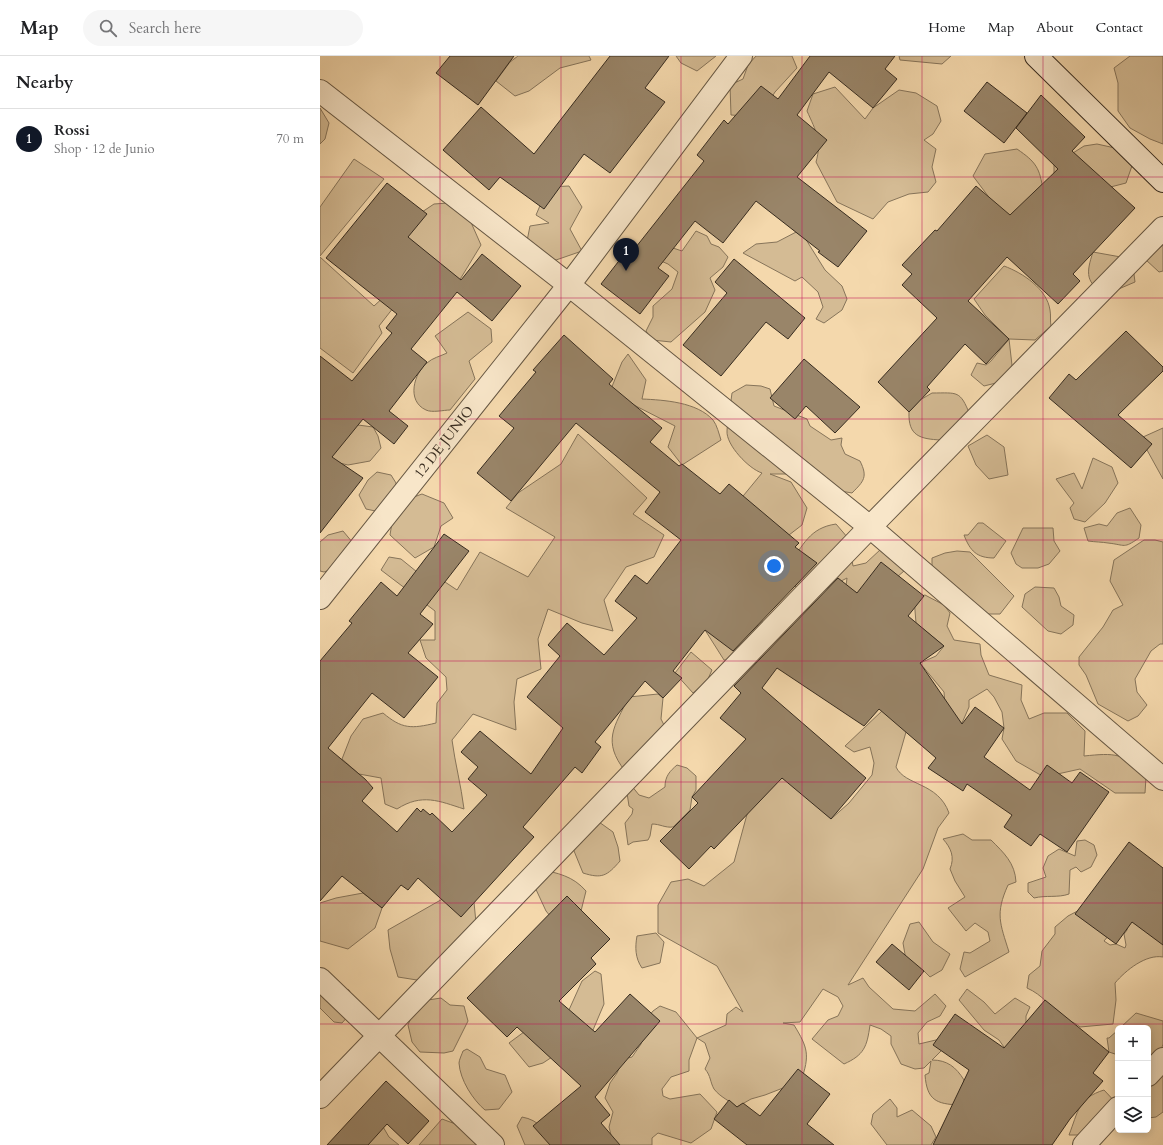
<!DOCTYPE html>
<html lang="en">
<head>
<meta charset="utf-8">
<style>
	body { margin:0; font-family:Cardo,serif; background:#f6f6f6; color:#202124 }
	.controls { position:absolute; right:12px; bottom:12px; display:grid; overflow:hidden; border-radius:6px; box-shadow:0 2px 10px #0003 }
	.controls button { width:36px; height:36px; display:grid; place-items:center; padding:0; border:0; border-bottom:1px solid #e0e0e0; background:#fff; color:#202124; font:20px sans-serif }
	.you { position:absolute; left:454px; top:510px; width:14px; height:14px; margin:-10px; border:3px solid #fff; border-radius:50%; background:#1a73e8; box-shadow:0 0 0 6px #1a73e833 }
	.badge { display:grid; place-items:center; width:26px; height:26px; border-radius:50%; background:#111827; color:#fff; font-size:13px; font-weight:700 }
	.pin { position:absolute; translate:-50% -33px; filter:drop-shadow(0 1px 2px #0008) }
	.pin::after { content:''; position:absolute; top:21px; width:14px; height:12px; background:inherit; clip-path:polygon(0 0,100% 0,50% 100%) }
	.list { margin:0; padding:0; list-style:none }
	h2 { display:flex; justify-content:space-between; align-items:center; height:52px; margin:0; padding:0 16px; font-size:17px }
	h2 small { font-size:13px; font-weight:400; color:#757577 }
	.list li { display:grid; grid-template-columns:26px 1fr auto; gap:12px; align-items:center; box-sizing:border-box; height:60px; padding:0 16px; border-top:1px solid #e0e0e0 }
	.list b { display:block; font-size:15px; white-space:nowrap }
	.list p { margin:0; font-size:13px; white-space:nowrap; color:#757577 }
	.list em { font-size:13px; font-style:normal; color:#757577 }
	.icon { flex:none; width:22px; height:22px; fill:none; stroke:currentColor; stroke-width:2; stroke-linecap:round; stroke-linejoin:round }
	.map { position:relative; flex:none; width:843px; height:1089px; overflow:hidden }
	header { display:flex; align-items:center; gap:24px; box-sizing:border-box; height:56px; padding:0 20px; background:#fff; border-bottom:1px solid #e0e0e0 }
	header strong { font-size:19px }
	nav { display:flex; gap:22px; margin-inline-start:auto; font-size:14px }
	.search { width:280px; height:36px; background:#f6f6f6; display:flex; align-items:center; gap:10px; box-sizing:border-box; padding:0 14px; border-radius:22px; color:#757577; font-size:15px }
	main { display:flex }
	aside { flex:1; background:#fff }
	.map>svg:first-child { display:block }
	.green { fill:#d4bb94; stroke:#86745a }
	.building { fill:#998569; stroke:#372c20 }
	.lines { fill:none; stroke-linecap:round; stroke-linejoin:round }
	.street-casing { stroke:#665743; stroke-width:24 }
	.secondary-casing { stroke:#372c20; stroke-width:24 }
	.street { stroke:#f8e6c9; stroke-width:22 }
	.secondary { stroke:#f8e6c9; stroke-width:22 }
	.grid { fill:none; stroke:#c2185b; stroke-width:1; stroke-opacity:0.55 }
	.labels { text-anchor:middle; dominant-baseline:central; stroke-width:3.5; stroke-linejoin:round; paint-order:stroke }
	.street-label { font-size:14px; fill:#372c20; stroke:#f8e6c9 }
</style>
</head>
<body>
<header>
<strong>Map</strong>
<div class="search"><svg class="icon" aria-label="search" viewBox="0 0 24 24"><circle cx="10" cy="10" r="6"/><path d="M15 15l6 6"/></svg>Search here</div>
<nav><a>Home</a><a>Map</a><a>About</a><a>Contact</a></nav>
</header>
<main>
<aside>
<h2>Nearby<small></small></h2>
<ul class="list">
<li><span class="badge">1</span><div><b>Rossi</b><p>Shop · 12 de Junio</p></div><em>70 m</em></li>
</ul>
</aside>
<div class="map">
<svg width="843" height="1089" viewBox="0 0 843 1089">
	<rect width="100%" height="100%" fill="#f4d8ac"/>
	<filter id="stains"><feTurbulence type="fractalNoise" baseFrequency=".005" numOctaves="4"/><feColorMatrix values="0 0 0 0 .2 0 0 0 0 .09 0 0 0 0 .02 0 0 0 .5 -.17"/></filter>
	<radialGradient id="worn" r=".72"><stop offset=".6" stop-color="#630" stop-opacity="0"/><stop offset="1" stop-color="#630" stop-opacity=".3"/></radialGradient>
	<path class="green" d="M198,0H269L271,4L240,12L209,35L195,40L176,25L190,6Z
		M356,0H396L377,15L361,7Z
		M436,0H472L477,12L455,36L441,58L426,60L411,59L410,29L423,23L428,9Z
		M579,0H631L622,8L580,4Z
		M810,0H843V88L830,83L810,72L798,55V27L794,12Z
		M515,31L545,63L553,52L579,34L596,37L617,50L621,65L613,78L604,84L616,93L612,111L616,126L608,136L589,138L568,146L553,163L517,146L496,106C502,85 496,75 487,55L493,38Z
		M0,52L9,67L5,83L0,88Z
		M777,88L804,94L814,104L806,127L775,135L734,118V109L764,90Z
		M697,93C716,106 720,112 723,135L699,166L671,155L668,140L653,120L665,98Z
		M34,103L64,123L0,200V151Z
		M249,130L262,151L250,173L262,195L236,204L205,195L210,170L229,167L216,159L228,131Z
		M142,146L161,189L136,230L78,172L114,148Z
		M480,174L505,214L522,230L527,243L522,254L504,267L496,263L503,251L498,236L482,221L475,225L423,197L436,188L457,186Z
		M376,175L387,180L391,188L399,191L408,201L403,211L390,222L395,234L385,256L351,286L332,284L326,275L333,261V250L352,233L358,216L348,208L334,202L350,191L362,195Z
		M843,189V215L839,216L825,203Z
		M773,196L812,203L815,226L787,238C765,228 766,217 773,196Z
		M0,201L54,250L79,227L88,233L59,270L62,277L33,317L0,292Z
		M684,210C703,217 727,233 730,254C731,259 730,265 731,270L715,284L689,283L693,318L680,326L664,330L651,319L657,307L666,309L671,305L689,283L665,259L654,243Z
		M148,256L171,273L172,286L149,305L155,323L130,354C124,354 112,357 106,354C86,345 94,317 107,307C112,302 121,300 127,297L115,280Z
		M308,298L326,324L322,343C344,344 377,346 393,364C397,369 399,378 401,384L362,409L348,391L355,370L308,346L291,333L302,306Z
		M426,329L441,330L450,333L454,350L487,363L490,370L511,384L522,382L521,389L525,398L540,405C548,421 544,425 532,437L515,434L468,418H450L471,426L487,452L482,469L469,479L419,445L442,417C429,413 406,389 407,375C407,362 411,349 412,337Z
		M612,337C638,337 640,334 650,359L621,384C600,383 588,380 589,356L600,344Z
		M38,369L53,371L58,380L61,392L50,405L28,409L11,405L0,388Z
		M843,372V423L827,394L823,381Z
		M258,378L327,442L313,458L344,479L334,501L306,511L284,544L293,575L262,567L228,553L218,583L221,613L197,623L194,646L196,674L153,658L132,684C135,707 141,729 144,753C119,745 102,737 77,753L65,748L61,722L39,718L22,703L31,680L43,663L63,657C82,673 91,673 116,667L117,647L127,634L126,621L106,602L100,584H115V555L61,514L69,501L81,503L102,520L125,526L137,534L160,496L208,521L235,481L186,452L198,437L241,408Z
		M667,379L684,391L688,419L669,423L656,409L648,390Z
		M773,402L792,411L798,427L785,447L765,466L754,463L750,452L754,447L736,423L754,417L762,433Z
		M57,416L71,419L76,427V440L60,456L46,453L39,439L48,424Z
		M102,438L124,447L133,462L121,470L114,491L95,502L70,479L75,448Z
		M810,452L821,469L819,482C803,493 806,489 788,487C782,486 775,486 768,485L764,472L779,468L787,470L797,457Z
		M658,467H663L686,485L674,502C657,502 650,495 644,479H648Z
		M516,468L528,482L533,510L546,507L561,493L583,500L584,515L569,528L560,544L537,537L526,530L527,522L502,535L484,539L472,527L468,509C484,489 489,472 516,468Z
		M703,472H733L734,485L740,495L729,508L718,512H702L696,508L691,497Z
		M23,475L33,487L15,512L4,516L0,515V486L8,479Z
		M824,484H835L843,486V588H840L831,595L815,623L817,636L827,649L818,660L808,665L778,648L766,619L759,609V601L783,571L793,554L803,549L790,525L794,504Z
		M637,495L650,496L694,540L680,558H659L612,514V502L625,497Z
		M715,531L734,532L739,541L741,550L754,559L753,569L741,578L728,575L702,551L705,538Z
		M605,539L624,549L630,557L627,570L634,584L660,588L661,599L669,619L702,629L701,644L709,663L724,657H747L765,675L764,700C794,697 805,696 826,721L825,737H795L760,713L724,721L696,705L682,683L684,672L682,656L674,641L667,633L649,644V651L642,667L627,673L624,636L600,607L616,600L624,590L596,567L594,542Z
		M422,556C448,576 447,578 435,607L404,604L385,574Z
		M371,596L392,614L387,625L373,637L355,617Z
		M338,638L343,642L341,663L349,679L344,700L305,715C282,685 294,671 309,641Z
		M563,654L590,662L576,711C585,730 618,726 629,757L618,772L603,813L528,929L543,922L549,931L573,953L595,955L615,938L626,950L620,960L607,966L598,977L599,988L620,983L624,992L612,1004C627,1004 636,1011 644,1024L639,1049C616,1048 607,1044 605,1019L609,1017L611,1005L604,1012L595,1013L581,1008L571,988V980L561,973L550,969C547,991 544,999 524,1008L492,983L508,964L518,960L523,950L518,941L503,933L480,966L463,967L474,969C488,992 490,999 481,1025L445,1039L431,1043L417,1051C410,1045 400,1041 394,1033C390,1026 391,1020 385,1013L390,1002L385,987L377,982L369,1004V1015L351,1021L342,1033L343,1040L350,1043L380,1038L397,1056L391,1073L371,1087L338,1077L332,1082V1089H281L291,1079L289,1071L293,1056L285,1042L290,1027L297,1017L303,1003L312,1001L321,988L323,967L333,955L340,950L356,956L377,982L406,969L407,958L416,951L423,956L397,910L338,877V849L351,826L368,823L384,830L414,806L432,740L455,703L511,763L529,747L552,719L554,707L550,691L534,696L525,690Z
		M357,709L367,712L376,720V734L372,741L370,754L353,771C345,772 340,768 332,768L330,780L328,784L313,786L308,789L305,767L312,758L313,753L309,750L307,737L311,729L319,739L329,742L345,731C345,720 350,715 357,709Z
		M279,766L293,776L298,791L300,805C287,820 282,823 263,817L252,790Z
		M643,778L652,784H671C684,797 695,807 696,826L688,829C675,858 680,867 689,896L645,921L640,913L644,896L650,897L670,885L668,876L655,867L646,875L628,852L645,841L635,825L630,813C635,801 631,792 623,783Z
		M765,784L774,789L777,799L771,811L761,816L756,811L750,814L749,838C738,842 726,839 714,842L708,836V827L726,821L723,812L728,800L739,793L755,800L757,785Z
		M218,813C238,817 253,820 266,835L261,855L235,866L226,855L213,827Z
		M140,833L154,846L156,867L123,912L97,924L78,921L70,893L68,874Z
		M43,837L62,852L55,872L28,893L0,885V847L16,842Z
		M767,850L794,873L784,885L790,889L796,888L805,892L806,889L804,878L807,874L810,862L843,861V901C826,898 806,914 795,927L796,944L793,968L760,971C755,966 749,966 744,962C730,951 723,939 707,932L709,919L720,910L722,895L735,878V871L748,860Z
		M599,866L613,886L630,898L622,914L610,921L604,915L586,904L583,887L590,868Z
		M336,877L344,886L340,907L322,912C315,902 315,891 317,880Z
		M275,915L281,918L284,948L273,974L223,1007L209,1011L189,987L208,973L244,965L262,925Z
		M12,928L29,934L37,950L22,967L14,966L0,952V930Z
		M647,933L664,946L675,958L695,942L710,951L706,960V966L691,1001L679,984L664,974L639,944Z
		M121,942L130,949L144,950L148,965L133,995L124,997L100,996L92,986L88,969L92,959L108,944Z
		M816,957L843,965V988L840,998L828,1003V972H800Z
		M798,974V999L789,996L787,982H789Z
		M147,993L160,1001L166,1013L185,1019L192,1036L179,1053L165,1054C153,1044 140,1024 139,1007C139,1004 142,998 143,995Z
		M843,1017V1056L836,1061L828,1062V1033Z
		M784,1034L798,1049L764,1079H749C758,1056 758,1042 784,1034Z
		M570,1043L577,1052V1061L592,1054L611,1070L616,1081L611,1089H567L551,1068L553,1058Z
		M202,1061C219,1064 226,1075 235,1089H205L197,1070Z
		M122,1063L141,1070L158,1089H99Z
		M59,1064L69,1081L79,1089H44Z"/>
	<path class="building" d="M130,0H194L158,49L116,17Z
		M290,0H349L325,32L345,46L290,117L264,98L224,153L180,121L169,134L123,94L161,51L214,98Z
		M490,0H575L565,13L577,23L553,52L509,16L477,59L507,84L477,121L547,175L518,211L498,196L500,195L436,145L403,187L375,165L338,212L349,220L320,258L281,228L312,188L316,191L384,105L377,99L404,64L408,68L441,30L458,43Z
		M667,26L707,57L684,87L644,55Z
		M721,39L765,81L752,95L815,152L753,218L760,225L738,248L687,201L648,245L689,283L666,308L645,288L607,331L610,334L589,356L558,326L617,262L582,229L592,218L582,209L615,174L617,175L656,130L690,159L738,113L696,72Z
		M67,127L107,158L88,181L141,224L162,198L201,230L172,265L137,236L91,293L107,306L69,355L88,370L74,388L43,363L12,401L43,422L0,477V300L32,325L72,277L66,272L77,258L6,202Z
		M414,203L485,262L468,283L446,266L401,320L363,289L407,237L395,226Z
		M806,275L843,311V315L798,359L832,388L811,412L729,342L749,318L756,324Z
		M244,279L293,323L289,328L342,372L330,386L359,410L362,408L400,438L409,428L479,487L475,491L497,507L413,595L385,574L353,615L362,622L343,642L325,625L275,686L281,691L262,717L255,711L203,771L214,781L141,861L98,822L88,834L81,829L62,852L22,820L0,845V605L32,567L29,565L61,526L77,540L124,478L149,495L100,558L113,568L88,597L118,621L84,662L52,637L8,692L45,723L53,732L42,745L77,776L97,752L101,756L103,753L110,759L112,757L132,776L167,739L148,723L158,711L141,696L160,675L211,718L243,672L207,641L240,600L228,589L247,567L284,599L317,562L295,545L315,519L327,528L361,484L325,456L340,436L256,367L191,445L157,417L194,372L179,360L216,316L213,314Z
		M484,303L540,351L515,377L486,350L475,363L450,342Z
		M561,506L604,540L588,560L624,590L600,607L642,668L655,651L684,672L664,701L710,734L727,709L752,727L760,716L789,736L747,796L720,778L711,790L684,771L692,759L647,728L643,735L608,712L616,702L559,653L544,670L457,612L442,632L546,722L511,763L462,722L394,793L391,790L369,813L340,785L378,747L372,741L426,683L400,662L421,637L414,630L518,522L537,537Z
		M809,786L843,812V889L812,866L796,888L755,858Z
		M247,840L290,883L271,902L276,908L239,945L275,976L310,938L340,965L275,1041L290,1059L281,1067L300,1089H230L213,1070L261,1030L197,971L187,981L147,942Z
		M572,888L604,915L589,934L556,906Z
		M725,944L789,996L773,1017L783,1025L750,1063L732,1089H613L649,1014L613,989L635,958L684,992Z
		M478,1013L510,1038L487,1068L514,1089H427L394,1063L409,1044L417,1051L423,1047L440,1060Z
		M66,1025L109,1065L88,1088L67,1068L48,1089H7Z"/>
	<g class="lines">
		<g class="street-casing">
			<path id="street" d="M0,35L249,229L550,471L843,723
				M0,542L249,229L421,0
				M0,923L173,1089
				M828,1019L843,1003
				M0,1041L550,471L843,172
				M764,1089L798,1052"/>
		</g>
		<g class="secondary-casing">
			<path id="secondary" d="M716,0L843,125"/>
		</g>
		<use href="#street" class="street"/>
		<use href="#secondary" class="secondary"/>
	</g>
	<path class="grid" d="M120,0V1089M241,0V1089M361,0V1089M482,0V1089M602,0V1089M723,0V1089M0,121H843M0,242H843M0,363H843M0,484H843M0,605H843M0,726H843M0,847H843M0,968H843"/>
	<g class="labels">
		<g class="street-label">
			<text transform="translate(124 386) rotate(-52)">12 DE JUNIO</text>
		</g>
	</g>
	<rect width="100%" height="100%" filter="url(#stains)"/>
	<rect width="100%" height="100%" fill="url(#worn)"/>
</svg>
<div class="controls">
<button>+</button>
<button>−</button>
<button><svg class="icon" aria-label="layers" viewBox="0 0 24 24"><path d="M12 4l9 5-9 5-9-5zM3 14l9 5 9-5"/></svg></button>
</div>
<div class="you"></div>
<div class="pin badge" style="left:306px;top:215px">1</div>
</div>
</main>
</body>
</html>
